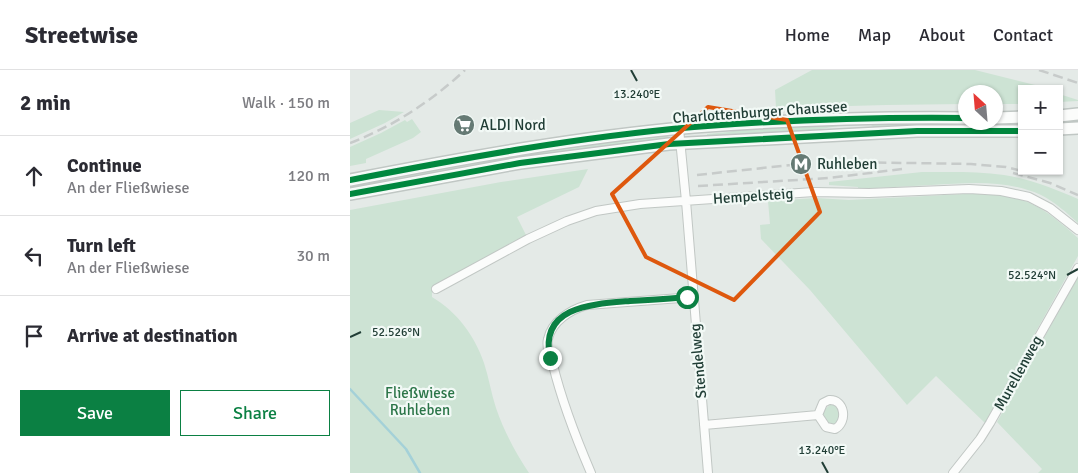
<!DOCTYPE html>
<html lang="en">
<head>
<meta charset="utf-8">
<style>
	body { margin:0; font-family:Signika,sans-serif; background:#f2f2f3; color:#2b2b33 }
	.controls { position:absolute; right:15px; top:15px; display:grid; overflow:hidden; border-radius:0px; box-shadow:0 1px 4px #0004 }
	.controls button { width:45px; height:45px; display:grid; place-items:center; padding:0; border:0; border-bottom:1px solid #e1e1e2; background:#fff; color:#2b2b33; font:25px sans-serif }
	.compass { position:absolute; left:608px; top:15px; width:45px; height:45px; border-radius:50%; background:#fff; box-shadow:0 1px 4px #0004; rotate:334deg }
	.stop { position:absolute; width:15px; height:15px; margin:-11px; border:4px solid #0b8043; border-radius:50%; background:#fff }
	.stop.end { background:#0b8043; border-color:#fff; box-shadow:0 1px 5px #0008 }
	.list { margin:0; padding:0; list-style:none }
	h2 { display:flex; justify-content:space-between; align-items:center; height:65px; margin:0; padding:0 20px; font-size:21px }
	h2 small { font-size:16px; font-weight:400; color:#7c7c81 }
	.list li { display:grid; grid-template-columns:32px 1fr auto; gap:15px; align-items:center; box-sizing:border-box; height:80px; padding:0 20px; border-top:1px solid #e1e1e2 }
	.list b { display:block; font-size:19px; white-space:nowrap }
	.list p { margin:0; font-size:16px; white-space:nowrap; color:#7c7c81 }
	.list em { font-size:16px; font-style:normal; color:#7c7c81 }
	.actions { display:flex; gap:10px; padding:15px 20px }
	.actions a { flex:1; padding:11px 0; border:1px solid #0b8043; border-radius:0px; text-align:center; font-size:18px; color:#0b8043 }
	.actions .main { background:#0b8043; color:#fff }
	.icon { flex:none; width:28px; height:28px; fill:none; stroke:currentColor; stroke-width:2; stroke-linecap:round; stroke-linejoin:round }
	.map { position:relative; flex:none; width:728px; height:403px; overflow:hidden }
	header { display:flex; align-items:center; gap:30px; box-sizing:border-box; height:70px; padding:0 25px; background:#fff; border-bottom:1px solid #e1e1e2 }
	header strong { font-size:24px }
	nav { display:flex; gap:28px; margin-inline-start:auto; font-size:18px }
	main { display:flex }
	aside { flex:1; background:#fff }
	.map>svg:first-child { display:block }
	.green { fill:#cde3d4 }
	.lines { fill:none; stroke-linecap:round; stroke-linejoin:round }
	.stream { stroke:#a4d1d8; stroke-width:2.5 }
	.street-casing { stroke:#c1c7c4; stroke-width:10 }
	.secondary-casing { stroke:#c0c7c4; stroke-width:14 }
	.street { stroke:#fbfcfb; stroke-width:8 }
	.secondary { stroke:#fbfcfb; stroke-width:11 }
	.rail { stroke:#c7cbca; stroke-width:2.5; stroke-dasharray:10 5; stroke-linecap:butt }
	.cycleway-casing { stroke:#f2f9f6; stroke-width:9 }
	.cycleway { stroke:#00873e; stroke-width:6 }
	.route { stroke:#0b8043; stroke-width:6 }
	.marked { fill:none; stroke:#de580e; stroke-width:4; stroke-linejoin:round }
	.ticks { fill:none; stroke:#213e36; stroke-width:2 }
	.labels { text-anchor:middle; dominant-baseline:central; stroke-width:4.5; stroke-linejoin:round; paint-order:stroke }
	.street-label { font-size:15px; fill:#213e36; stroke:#f2f9f6 }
	.poi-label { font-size:15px; fill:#213e36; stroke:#f2f9f6; text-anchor:start }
	.park-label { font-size:15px; fill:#2b7548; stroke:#f2f9f6 }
	.ticks-label { font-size:12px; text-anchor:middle; fill:#213e36; stroke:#f2f9f6; stroke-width:4.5; stroke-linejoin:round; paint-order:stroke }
</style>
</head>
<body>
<header>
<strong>Streetwise</strong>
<nav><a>Home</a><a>Map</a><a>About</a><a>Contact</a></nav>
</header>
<main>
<aside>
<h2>2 min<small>Walk · 150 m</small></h2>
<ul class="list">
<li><svg class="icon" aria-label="ahead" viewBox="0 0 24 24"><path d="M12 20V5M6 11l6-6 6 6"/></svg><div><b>Continue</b><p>An der Fließwiese</p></div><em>120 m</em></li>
<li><svg class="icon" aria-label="left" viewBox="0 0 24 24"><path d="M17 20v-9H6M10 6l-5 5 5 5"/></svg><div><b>Turn left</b><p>An der Fließwiese</p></div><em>30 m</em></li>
<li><svg class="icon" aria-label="arrive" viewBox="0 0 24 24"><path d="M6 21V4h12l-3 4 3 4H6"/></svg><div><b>Arrive at destination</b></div></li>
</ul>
<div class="actions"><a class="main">Save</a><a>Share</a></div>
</aside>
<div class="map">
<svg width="728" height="403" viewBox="0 0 728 403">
	<rect width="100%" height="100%" fill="#e4eae7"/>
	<path class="green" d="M462,0H625L685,15L695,19H672V34H646V22H616L615,34L536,35L426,38L425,20Z
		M709,24L728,30V31L709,32Z
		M29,40L54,42L35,53L0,69V53Z
		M62,49L71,62L63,68L16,89V93L0,96V77L31,63L55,50L57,52Z
		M508,52V55L488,56L465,60L357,66V64L379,62L398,57Z
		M672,52V57H523L521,55L522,53Z
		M315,65L321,68L155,90L27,114L25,112L26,110L155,86Z
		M238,99L229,117L167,147L178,169L82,220V227C107,242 125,266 134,293C139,308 141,323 146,338C154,361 165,382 179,403H0V140L151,112Z
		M572,102C599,102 627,101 654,105C680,109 705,119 728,129V153C717,143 705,132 691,125C656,109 618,113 581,115C557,116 532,118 508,119V117L479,115V112Z
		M615,124C670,123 687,131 728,168V186L635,353L586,306L557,335L460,220L411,169L410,155L420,154L418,131L466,128L499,130Z
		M728,207V403H688L692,399L647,352Z
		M481,334L489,338L491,349L484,356L478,354L473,347L474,340Z"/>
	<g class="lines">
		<path class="stream" d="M0,319L56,379L70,403"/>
		<g class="street-casing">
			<path id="street" d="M329,59L336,131L358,403
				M86,219L178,169L217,151L246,141L290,134L464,122L519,123L619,119L651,121L679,127L700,138L728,160
				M479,330C495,329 498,352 485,359L476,357L468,345L473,333Z
				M354,355L468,345
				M241,403C226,368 212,332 203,295C200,287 196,277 198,269C202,251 220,240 237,235L344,227
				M603,403L630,369L640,353L728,198"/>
		</g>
		<g class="secondary-casing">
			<path id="secondary" d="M709,46L728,44
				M646,48L672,47
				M709,59L728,58
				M0,110C114,88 228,67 344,57C434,50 525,47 616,48
				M0,124L170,93L319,74L567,61H672"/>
		</g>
		<use href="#street" class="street"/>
		<use href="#secondary" class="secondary"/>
		<path class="rail" d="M689,0L728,13
			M0,73C42,57 82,31 115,0
			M663,103L700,113L728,125
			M347,105L441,95L497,92L621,94L656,97L672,101
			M348,116L479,108L552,99"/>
		<g class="cycleway-casing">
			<path id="cycleway" d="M0,110C114,88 228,67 344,57C434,50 525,47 616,48
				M0,124L170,93L319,74L567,61H672"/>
		</g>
		<use href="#cycleway" class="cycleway"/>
	</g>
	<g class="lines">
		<path class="route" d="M200,288C189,236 243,234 280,231C299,230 318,229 337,227"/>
	</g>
	<path class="marked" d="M358,37L437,50L470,142L384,230L296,187L262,124Z"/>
	<path class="ticks" d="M281,0L287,11M717,205L728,199M0,267L11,262M472,392L478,403"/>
	<defs>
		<g id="supermarket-disc" transform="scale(1.125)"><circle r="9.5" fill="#657a74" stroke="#f2f9f6"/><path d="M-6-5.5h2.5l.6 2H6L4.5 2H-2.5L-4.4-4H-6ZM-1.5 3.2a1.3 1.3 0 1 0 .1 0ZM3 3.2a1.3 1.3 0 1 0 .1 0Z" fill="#fff"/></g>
		<g id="metro-disc" transform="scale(1.125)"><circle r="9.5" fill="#657a74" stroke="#f2f9f6"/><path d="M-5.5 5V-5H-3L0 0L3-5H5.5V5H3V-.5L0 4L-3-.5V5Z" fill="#fff"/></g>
	</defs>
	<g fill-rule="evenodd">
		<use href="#supermarket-disc" x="114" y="55"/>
		<use href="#metro-disc" x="451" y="94"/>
	</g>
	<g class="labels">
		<g class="street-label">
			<text transform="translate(410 42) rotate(-4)">Charlottenburger Chaussee</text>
			<text transform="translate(403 126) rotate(-4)">Hempelsteig</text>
			<text transform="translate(348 291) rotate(-95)">Stendelweg</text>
			<text transform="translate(668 303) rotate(-61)">Murellenweg</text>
		</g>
		<g class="poi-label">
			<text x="130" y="55">ALDI Nord</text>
			<text x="467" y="94">Ruhleben</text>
		</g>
		<g class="park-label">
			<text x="70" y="323">Fließwiese<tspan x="70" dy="17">Ruhleben</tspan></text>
		</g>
	</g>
	<g class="ticks-label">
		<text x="287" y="28">13.240°E</text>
		<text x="682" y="209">52.524°N</text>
		<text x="46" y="266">52.526°N</text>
		<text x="472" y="384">13.240°E</text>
	</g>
</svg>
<div class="controls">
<button>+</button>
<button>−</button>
</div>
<svg class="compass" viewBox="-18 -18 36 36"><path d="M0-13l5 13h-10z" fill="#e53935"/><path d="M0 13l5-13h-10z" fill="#7c7c81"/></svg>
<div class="stop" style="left:337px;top:227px"></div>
<div class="stop end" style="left:200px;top:288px"></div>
</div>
</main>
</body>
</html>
